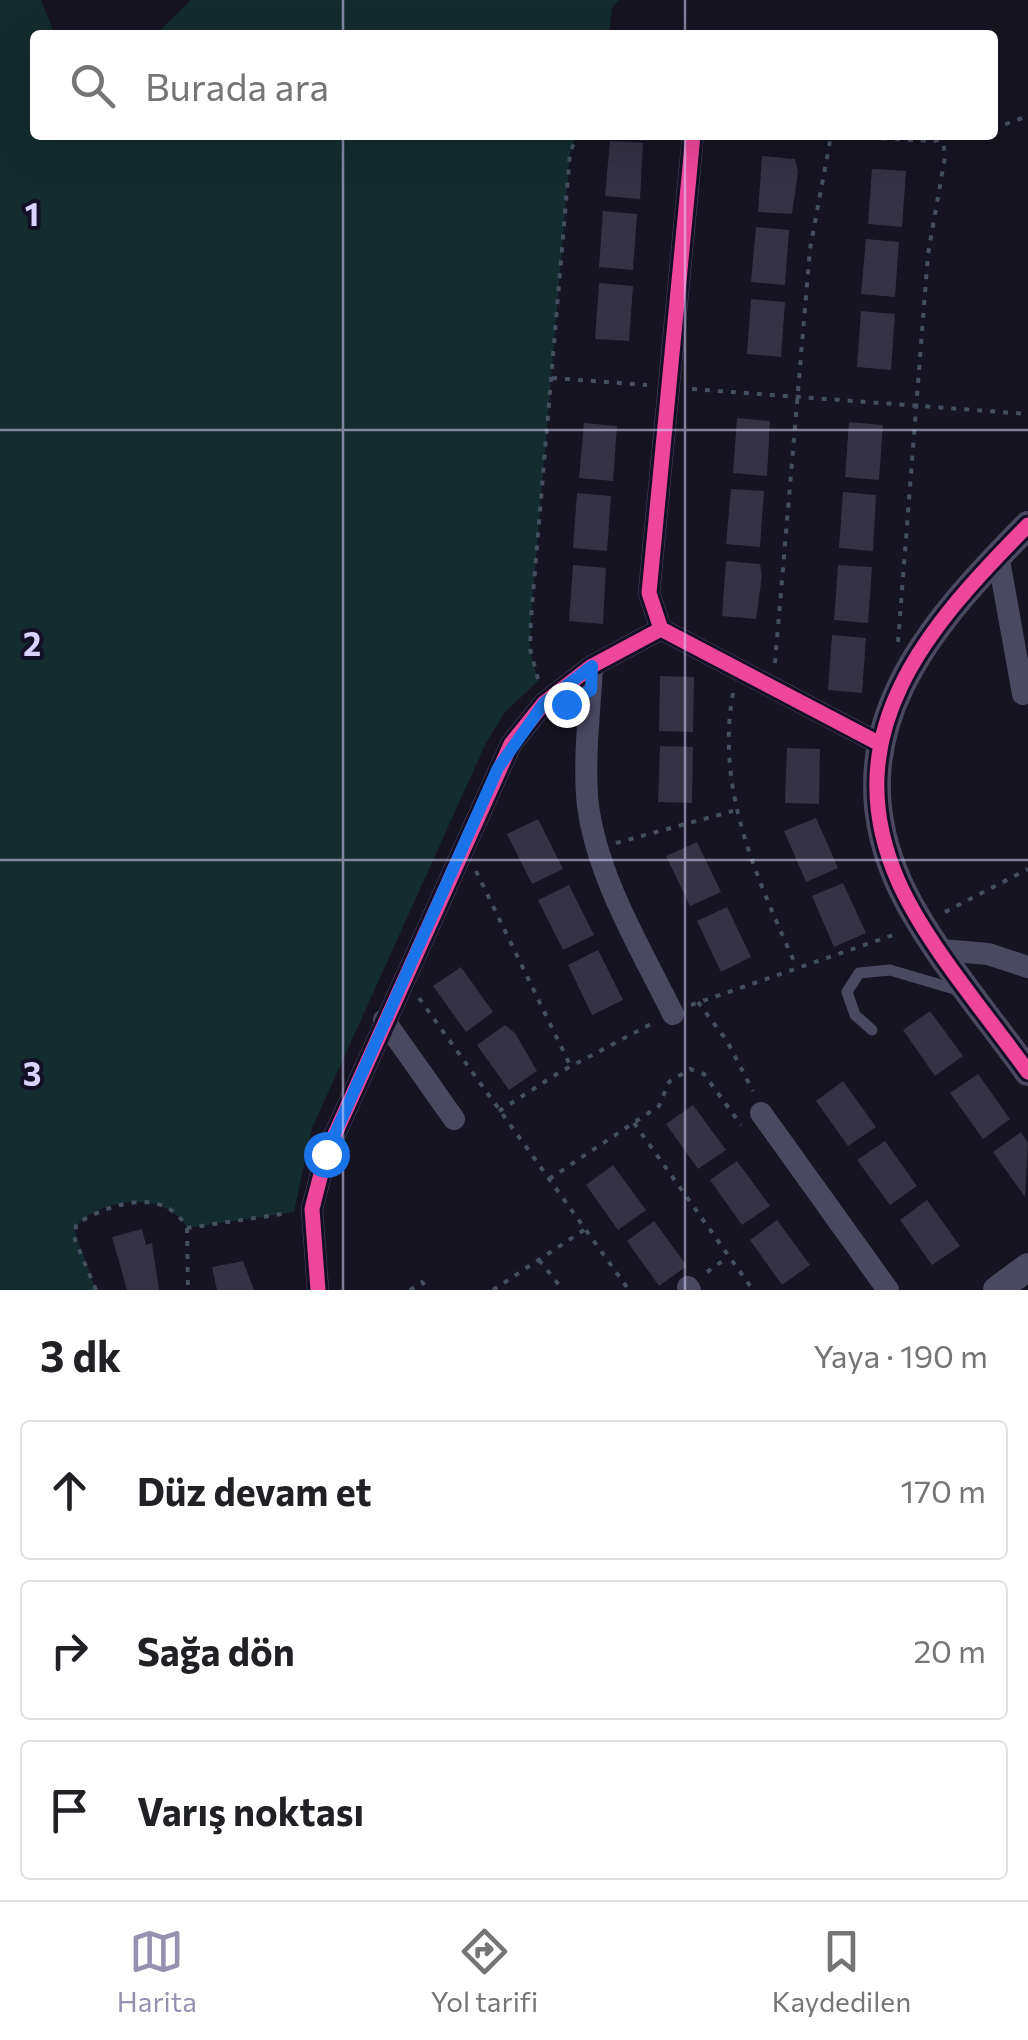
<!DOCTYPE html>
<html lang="tr">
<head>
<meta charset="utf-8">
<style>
	body { margin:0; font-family:Commissioner,sans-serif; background:#f6f6f6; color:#202124 }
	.stop { position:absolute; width:30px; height:30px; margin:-22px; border:8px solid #1a73e8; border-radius:50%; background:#fff }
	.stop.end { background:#1a73e8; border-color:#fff; box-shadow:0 2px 10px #0008 }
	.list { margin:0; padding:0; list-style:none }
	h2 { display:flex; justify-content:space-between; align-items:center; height:130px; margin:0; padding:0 40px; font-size:42px }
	h2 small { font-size:32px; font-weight:400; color:#757577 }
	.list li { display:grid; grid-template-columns:65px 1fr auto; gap:30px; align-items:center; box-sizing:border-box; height:140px; margin:0 20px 20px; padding:0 20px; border:2px solid #e0e0e0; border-radius:10px }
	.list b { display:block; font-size:38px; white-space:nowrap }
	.list em { font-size:32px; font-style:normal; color:#757577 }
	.icon { flex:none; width:55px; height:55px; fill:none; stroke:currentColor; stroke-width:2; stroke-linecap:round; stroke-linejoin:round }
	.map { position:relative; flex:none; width:1028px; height:1290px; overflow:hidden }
	.search { position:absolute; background:#fff; box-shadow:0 10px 40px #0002; left:30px; right:30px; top:30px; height:110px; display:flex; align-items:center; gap:25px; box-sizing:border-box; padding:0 35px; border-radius:10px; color:#757577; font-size:38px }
	.sheet { height:610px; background:#fff }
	nav { display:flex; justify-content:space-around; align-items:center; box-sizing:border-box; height:140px; border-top:2px solid #e0e0e0; background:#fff; font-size:28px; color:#757577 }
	nav a { display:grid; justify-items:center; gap:5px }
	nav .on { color:#9591b1 }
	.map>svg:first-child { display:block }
	.green { fill:#132c2d }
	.building { fill:#343243 }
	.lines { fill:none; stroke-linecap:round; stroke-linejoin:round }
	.path { stroke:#44505f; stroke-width:4; stroke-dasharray:5 8; stroke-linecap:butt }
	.service { stroke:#4a4962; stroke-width:11 }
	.minor { stroke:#4a4962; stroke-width:22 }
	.tertiary { stroke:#4a4962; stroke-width:28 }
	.cycleway-casing { stroke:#130f26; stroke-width:21 }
	.cycleway { stroke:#ed469a; stroke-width:15 }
	.route { stroke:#1a73e8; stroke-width:12 }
	.grid { fill:none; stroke:#d9d4ff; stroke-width:2.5; stroke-opacity:0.55 }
	.grid-label { font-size:32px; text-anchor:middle; font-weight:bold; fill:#d9d4ff; stroke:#130f26; stroke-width:8; stroke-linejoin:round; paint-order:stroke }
</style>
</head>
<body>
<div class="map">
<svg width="1028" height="1290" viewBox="0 0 1028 1290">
	<rect width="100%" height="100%" fill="#161421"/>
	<path class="green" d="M0,0H41L55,35H35V135H577L570,153L531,618L530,649L538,681L505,712L486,743L312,1128L294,1212L187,1228C166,1189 97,1198 74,1229L96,1290H0Z
		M191,0H619L612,8L609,35H155Z"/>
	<path class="building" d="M610,141L643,143L640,199L605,196Z
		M762,156L795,159L798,172L792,214L758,212Z
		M872,169L906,171L902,227L868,224Z
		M603,211L637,214L633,270L599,267Z
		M756,227L789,230L785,285L751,282Z
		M866,239L899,242L895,297L861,294Z
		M599,283L633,286L629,341L595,339Z
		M751,299L785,302L781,357L747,354Z
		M861,311L895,314L891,370L857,367Z
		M737,418L770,421L767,476L733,473Z
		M849,422L883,425L879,480L845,477Z
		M584,423L617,426L613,481L579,478Z
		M731,489L764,491L760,547L726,544Z
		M843,492L876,495L873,551L839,548Z
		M577,493L611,496L607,551L573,548Z
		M726,561L760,564L762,576L756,619L722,616Z
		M573,565L606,568L603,624L569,621Z
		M838,565L872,567L868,623L834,620Z
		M832,635L866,638L862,693L828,690Z
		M660,676L694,677L693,732L659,731Z
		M660,746L693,747L692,803L658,802Z
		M787,748L820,749L819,804L785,803Z
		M816,818L838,868L806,882L784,831Z
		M538,819L563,869L532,884L507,834Z
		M697,842L721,892L690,906L666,856Z
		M843,883L866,933L834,947L812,896Z
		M569,885L594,935L563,950L538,900Z
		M727,907L751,957L721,972L697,921Z
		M598,950L623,1000L592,1015L568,965Z
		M461,967L493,1012L466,1032L433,986Z
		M930,1011L963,1056L935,1076L903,1030Z
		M505,1025L515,1033L537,1071L509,1090L477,1045Z
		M978,1074L1010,1119L983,1139L950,1093Z
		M843,1081L876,1127L848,1146L816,1101Z
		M693,1105L726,1150L698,1169L666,1124Z
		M1021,1132L1028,1143L1025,1197L993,1152Z
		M885,1141L917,1186L890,1205L857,1160Z
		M737,1161L770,1206L742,1225L710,1180Z
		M613,1165L646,1210L618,1230L586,1185Z
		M927,1200L960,1246L932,1265L900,1220Z
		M777,1220L810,1265L782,1285L750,1240Z
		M654,1221L687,1266L659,1286L627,1241Z
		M142,1229L146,1245L152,1243L159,1290H127L112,1237Z
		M243,1261L254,1290H217L212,1267Z"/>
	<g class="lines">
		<path class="path" d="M993,129L1028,116
			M817,135L934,141L962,135
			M552,378L647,385
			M692,389L1028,414
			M898,642L928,254L945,157L943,139
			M775,663L810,249L831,136
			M538,679L530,649L531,618L570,153L577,135
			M733,693C715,792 758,879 796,966
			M616,843L733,811
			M476,871L570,1065
			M945,912L1028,869
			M419,998L629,1290
			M698,1002L727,1041L753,1091
			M691,1005L899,933
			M499,1111L560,1072L651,1024
			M634,1123L753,1290
			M549,1179L659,1106L669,1082L690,1069L704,1074L741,1125
			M187,1228L188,1290
			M539,1260L563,1290
			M707,1272L728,1257
			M96,1290L75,1240L76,1224C109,1204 164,1185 187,1228L289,1213
			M410,1290L422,1282L429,1290
			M493,1290L584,1230"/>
		<path class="service" d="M872,1030L855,1015L847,992L859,973L890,970L961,991"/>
		<path class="minor" d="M693,135L649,593L661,629L880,744
			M998,555L1023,694
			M592,666C590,711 583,760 588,806C598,879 641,949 673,1014
			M942,950L988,954L1028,967
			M384,1020L454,1119
			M761,1113L888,1290
			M688,1287L690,1290
			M318,1290L312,1209L326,1154L511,744L544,703L592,666L661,629"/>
		<path class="tertiary" d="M1028,525C929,625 832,733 899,883C927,945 988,1016 1028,1072
			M997,1290L1028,1267"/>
		<g class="cycleway-casing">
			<path id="cycleway" d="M693,135L649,593L661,629L880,744
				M1028,525C929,625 832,733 899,883C927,945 988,1016 1028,1072
				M318,1290L312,1209L326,1154L511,744L544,703L592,666L661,629"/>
		</g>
		<use href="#cycleway" class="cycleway"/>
	</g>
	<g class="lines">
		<path class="route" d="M326,1154L498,768L544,703L592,666L591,690L566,704"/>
	</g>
	<path class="grid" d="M343,0V35M685,0V35M343,135V1290M685,135V1290M0,430H1028M0,860H1028"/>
	<g class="grid-label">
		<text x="32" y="226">1</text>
		<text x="32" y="656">2</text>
		<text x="32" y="1086">3</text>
	</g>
</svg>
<div class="stop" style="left:326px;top:1154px"></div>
<div class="stop end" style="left:566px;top:704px"></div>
<div class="search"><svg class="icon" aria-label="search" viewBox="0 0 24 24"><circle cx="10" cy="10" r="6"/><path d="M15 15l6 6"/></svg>Burada ara</div>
</div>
<section class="sheet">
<h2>3 dk<small>Yaya · 190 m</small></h2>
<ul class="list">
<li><svg class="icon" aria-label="ahead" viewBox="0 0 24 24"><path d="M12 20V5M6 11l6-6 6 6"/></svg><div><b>Düz devam et</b></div><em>170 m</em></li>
<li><svg class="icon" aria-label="right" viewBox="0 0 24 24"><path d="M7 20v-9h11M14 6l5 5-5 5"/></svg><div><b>Sağa dön</b></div><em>20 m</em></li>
<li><svg class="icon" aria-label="arrive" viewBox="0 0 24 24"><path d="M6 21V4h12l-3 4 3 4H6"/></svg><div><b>Varış noktası</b></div></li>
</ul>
</section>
<nav>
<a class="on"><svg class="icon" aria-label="map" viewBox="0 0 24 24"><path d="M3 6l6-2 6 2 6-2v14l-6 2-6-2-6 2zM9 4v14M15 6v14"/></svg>Harita</a>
<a><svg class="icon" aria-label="directions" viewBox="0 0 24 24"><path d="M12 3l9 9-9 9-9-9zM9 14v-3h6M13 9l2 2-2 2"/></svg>Yol tarifi</a>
<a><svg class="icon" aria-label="saved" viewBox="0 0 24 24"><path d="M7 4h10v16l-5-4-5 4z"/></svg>Kaydedilen</a>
</nav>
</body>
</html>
